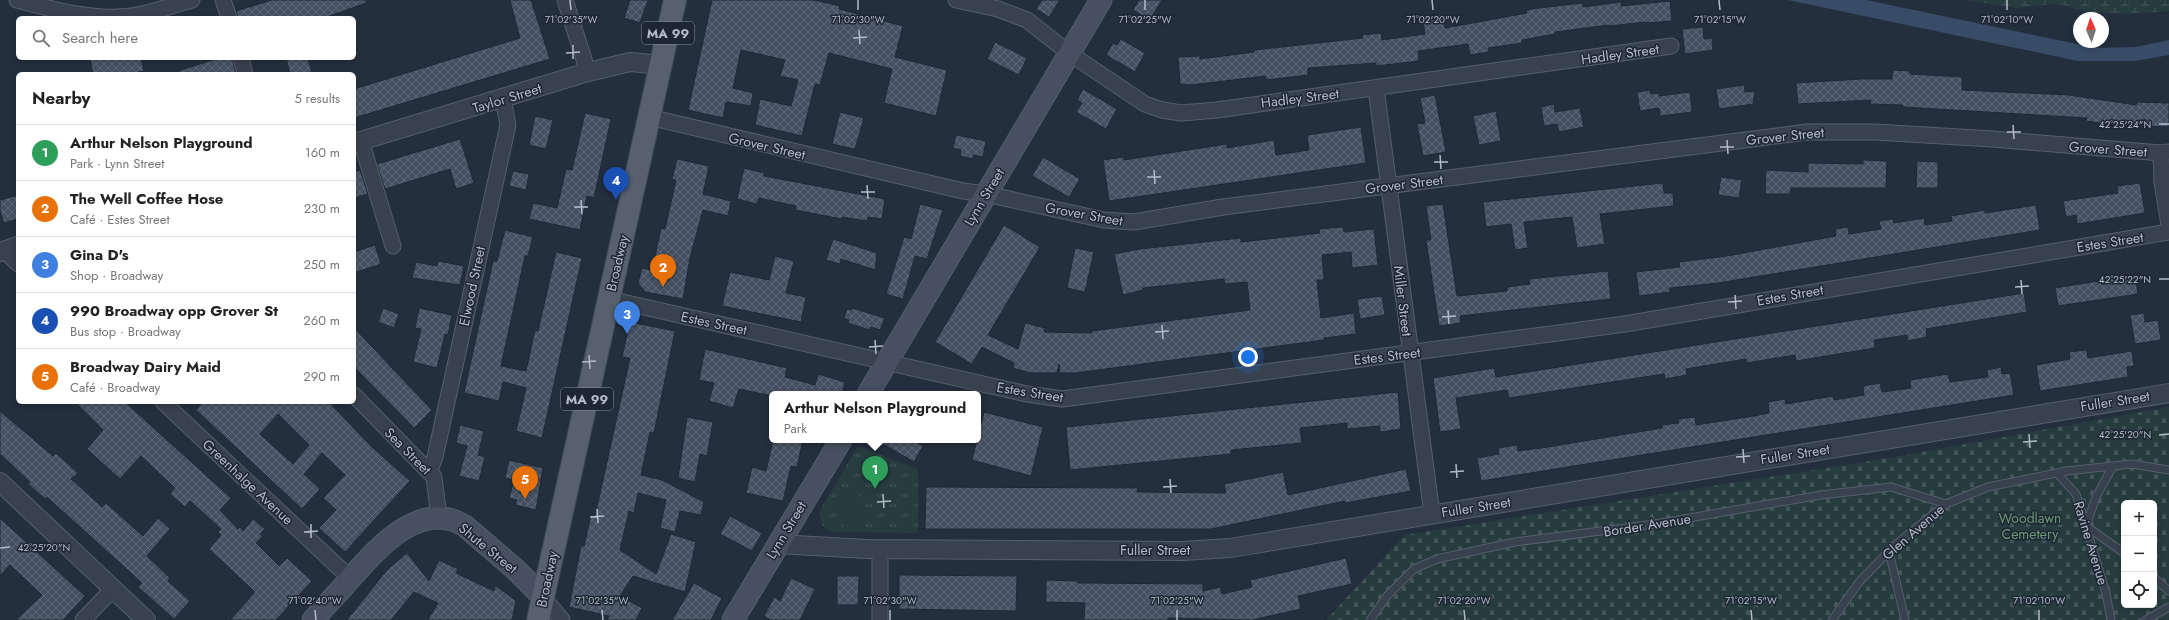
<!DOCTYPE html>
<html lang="en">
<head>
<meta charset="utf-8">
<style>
	body { margin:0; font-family:Jost,sans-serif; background:#f6f6f6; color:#222 }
	.controls { position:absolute; right:12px; bottom:12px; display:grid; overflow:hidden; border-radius:6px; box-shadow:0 2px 6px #0003 }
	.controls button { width:36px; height:36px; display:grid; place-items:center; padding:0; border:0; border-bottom:1px solid #e0e0e0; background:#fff; color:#222; font:20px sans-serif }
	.compass { position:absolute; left:2073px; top:12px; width:36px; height:36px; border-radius:50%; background:#fff; box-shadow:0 2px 6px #0003; rotate:357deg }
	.you { position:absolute; left:1248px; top:357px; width:14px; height:14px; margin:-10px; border:3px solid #fff; border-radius:50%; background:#1a73e8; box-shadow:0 0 0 6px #1a73e833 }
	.badge { display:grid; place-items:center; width:26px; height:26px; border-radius:50%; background:#516482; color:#fff; font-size:13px; font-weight:700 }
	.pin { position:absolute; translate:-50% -33px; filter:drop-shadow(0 1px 2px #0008) }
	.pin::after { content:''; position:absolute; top:21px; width:14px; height:12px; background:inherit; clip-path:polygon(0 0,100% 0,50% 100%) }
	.popup { position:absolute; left:769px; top:391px; width:212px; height:52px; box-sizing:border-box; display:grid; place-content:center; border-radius:6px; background:#fff; filter:drop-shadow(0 1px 3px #0005); font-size:13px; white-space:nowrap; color:#767676 }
	.popup b { font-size:15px; color:#222 }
	.popup::after { content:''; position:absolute; left:50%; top:100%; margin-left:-8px; border:8px solid transparent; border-top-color:#fff }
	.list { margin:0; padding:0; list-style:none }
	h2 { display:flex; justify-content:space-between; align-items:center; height:52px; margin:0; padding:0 16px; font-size:17px }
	h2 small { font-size:13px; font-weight:400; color:#767676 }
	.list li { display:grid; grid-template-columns:26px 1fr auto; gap:12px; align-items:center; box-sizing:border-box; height:56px; padding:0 16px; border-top:1px solid #e0e0e0 }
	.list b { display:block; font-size:15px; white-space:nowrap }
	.list p { margin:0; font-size:13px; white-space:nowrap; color:#767676 }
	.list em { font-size:13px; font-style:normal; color:#767676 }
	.icon { flex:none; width:22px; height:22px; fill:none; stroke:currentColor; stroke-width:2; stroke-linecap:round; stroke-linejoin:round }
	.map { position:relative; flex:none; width:2169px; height:620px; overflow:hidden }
	.search { position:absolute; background:#fff; box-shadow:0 2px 6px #0003; left:16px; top:16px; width:340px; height:44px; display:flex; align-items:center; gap:10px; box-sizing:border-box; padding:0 14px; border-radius:6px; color:#767676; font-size:15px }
	.panel { position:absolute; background:#fff; box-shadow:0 2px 6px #0003; left:16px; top:72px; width:340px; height:332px; border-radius:6px }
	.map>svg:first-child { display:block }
	.wetland { fill:url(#wetland-marsh) }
	.cemetery { fill:url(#cemetery-stones); fill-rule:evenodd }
	.park { fill:url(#park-tufts) }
	.pitch { fill:#263c3f }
	.water { fill:#394c67 }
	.building { fill:url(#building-cross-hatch); stroke:#1f2835; fill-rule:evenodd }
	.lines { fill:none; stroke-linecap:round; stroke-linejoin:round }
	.service-casing { stroke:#565f6c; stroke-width:9 }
	.minor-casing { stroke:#565f6c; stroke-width:17 }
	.tertiary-casing { stroke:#565f6c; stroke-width:20 }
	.secondary-casing { stroke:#565f6c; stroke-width:23 }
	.primary-casing { stroke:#414a57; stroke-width:24 }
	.service { stroke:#38414e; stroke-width:7 }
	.minor { stroke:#38414e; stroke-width:15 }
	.tertiary { stroke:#38414e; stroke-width:18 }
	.secondary { stroke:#465061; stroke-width:21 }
	.primary { stroke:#56606e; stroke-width:22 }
	.ticks { fill:none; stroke:#b4bcc9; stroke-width:1.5 }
	.labels { text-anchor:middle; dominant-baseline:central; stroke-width:3; stroke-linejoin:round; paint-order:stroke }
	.shield { fill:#1d2633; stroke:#878f9c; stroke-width:1 }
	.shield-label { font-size:13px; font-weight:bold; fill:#b4bcc9 }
	.street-label { font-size:14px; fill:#b4bcc9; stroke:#1d2633 }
	.park-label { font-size:14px; fill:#6b9a76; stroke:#1d2633 }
	.ticks-label { font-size:10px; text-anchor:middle; fill:#b4bcc9; stroke:#1d2633; stroke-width:3; stroke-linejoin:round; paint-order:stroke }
</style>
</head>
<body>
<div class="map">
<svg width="2169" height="620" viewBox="0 0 2169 620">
	<defs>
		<pattern id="wetland-marsh" width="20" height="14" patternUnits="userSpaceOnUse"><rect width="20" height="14" fill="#263c3f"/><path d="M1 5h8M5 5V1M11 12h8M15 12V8" fill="none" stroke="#435659"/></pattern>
		<pattern id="cemetery-stones" width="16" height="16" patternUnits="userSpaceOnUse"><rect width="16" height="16" fill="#263c3f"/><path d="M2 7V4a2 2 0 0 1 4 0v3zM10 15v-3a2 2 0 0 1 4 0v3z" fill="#435659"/></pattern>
		<pattern id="park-tufts" width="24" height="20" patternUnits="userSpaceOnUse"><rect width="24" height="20" fill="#263c3f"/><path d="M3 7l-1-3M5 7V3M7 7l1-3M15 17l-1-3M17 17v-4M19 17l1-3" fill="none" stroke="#435659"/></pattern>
		<pattern id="building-cross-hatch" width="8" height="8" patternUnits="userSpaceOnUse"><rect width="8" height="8" fill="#455162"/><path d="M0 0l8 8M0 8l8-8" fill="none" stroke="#5d6877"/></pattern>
	</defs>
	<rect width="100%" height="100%" fill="#242f3e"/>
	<path class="wetland" d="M1966,0H2169V11L2128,14L2087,12L2063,5L2052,4L2016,8Z"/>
	<path class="cemetery" d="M2169,407V620H1326L1405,535L1889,458ZM2124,503H2154V605H2124Z"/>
	<path class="park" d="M858,446L918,469V533L831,532L822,525L819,512Z"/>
	<path class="pitch" d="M854,488L869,514L845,528L830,502Z"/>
	<path class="water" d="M1788,0H1866L2096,48L2136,47L2169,40V55L2135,61H2078Z"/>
	<path class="building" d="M272,0H366V3L324,18H238L236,11Z
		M510,0H531L550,59L354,118V89L520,38Z
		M630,0H648L640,23L624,18Z
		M712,0H814L840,6L839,9L903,26L895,57L947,70L936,116L884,103L892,69L829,53L820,85L815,84L802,136L755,125L760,99L791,106L798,80L780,76L785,60L741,50L733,88L753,93L751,106L726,102L723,118L688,110Z
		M1042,0H1060L1049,17L1036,9Z
		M1139,0H1162L1150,20L1133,10Z
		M1670,1L1672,21L1646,23V22L1609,26V25L1555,32V34L1522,40V43L1488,48L1489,52L1470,55L1468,44L1418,51L1419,61L1376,66V63L1308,68V75L1266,80V76L1191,85L1180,84L1178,57L1200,56V59L1254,52V50L1363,38L1362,35L1381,33L1382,40L1425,34L1422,16L1443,14L1445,28L1527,13L1526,10L1539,8L1582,3L1583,7L1621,2V6Z
		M1703,27L1704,39L1712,38L1713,50L1685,54L1682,29Z
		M1121,39L1145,53L1135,72L1106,55L1113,43L1117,45Z
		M995,42L1027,58L1019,75L987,59Z
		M103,58H141L144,71L129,74H93L90,60Z
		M219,58H232L236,74H179L178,71Z
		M286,58H308L312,74H290Z
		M1893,70L1910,71V74L1962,77V90L2069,95L2136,105L2137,102L2169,103V127L2115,125L2086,121L2087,118L1903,107V105L1870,104L1871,100L1798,104L1796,83L1861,79H1892Z
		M1744,85L1745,92L1755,91L1753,104L1719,109L1716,89Z
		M1083,89L1117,109L1106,129L1076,112L1082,103L1077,100Z
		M1650,90L1651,94L1659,93V96L1690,92L1692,112L1660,116L1659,108L1640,111L1637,92Z
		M1435,95L1446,152L1423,156L1417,124L1425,123L1420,98Z
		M1554,104L1555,112L1580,108L1584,127L1559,132L1557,124L1544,126L1541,107Z
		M1496,111L1501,141L1479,145L1473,116Z
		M840,112L864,118L855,149L832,144Z
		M585,113L611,119L594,198L587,196L580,230L529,219L533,203L557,208L566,169L572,170Z
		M535,116L553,120L546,149L529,145Z
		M1361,127L1366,163L1109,201L1103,160L1124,157V160L1227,144V148L1274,140L1276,155L1309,150L1307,135Z
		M956,135L986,141L983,157L973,155V159L960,156L961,150L953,148Z
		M460,139L474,183L456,189L450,169L385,189L377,164Z
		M1043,157L1080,179L1069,197L1032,176Z
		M677,159L709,166L703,194L731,201L728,216L703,210L690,258L683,299L645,292L638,283L642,268L652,270L661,228L665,229L676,180L672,179Z
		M1863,160L1887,161L1886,188H1791L1790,194H1765L1766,170L1808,172V163L1863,164Z
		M1917,161L1938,162V188H1916Z
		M744,168L764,173V176L885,199L882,219L868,217L867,221L842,217V219L795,210L796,206L759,198L757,204L737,199Z
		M360,170L368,194L354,198V172Z
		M513,171L529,174L526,190L509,186Z
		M1721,177L1742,180L1739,198L1718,195Z
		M1663,183L1664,193H1673L1674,206L1600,214L1605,244L1577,248L1572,217L1524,222L1528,248L1515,250L1511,224L1486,227L1483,202Z
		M2140,183L2145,213L2077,224L2076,215L2066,217L2063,201L2118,193L2117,186Z
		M18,195V219L4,223L0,211V200Z
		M920,204L943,210L927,259L915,256L903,299L886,294L904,237L911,239Z
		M1443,204L1457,296L1507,291V287L1530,284L1529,279L1608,271L1611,299L1460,316L1461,323L1439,326L1426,240H1431L1426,206Z
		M2036,205L2040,230L1718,283L1670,288V292L1639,296L1636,272L1680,267L1679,262L1727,256L1836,236L1835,229L1848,227L1849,234L1881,229L1879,221L1893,219L1894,223L1924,218L1925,225L1952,221L1951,216L1985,210V213Z
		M1004,225L1040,247L988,335L1018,349L1025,323L1045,328L1044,332L1092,333V331L1250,310L1247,282L1225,284L1224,279L1143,288V290L1123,295L1114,254L1140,249L1241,238V242L1320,233L1319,229L1343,227L1344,232L1374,229L1378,265L1352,268L1351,252L1322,255L1324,280H1317L1321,318L1354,313L1356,334L1324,338V340L1075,373H1060L1059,364L1057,373H1031L1013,368L1014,363L982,347L972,364L935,342Z
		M505,230L533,237L528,256H525L501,366L526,371L535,330L538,331L556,252L582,258L542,438L516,431L526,388L503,382L499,401L464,393L493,261H497Z
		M833,239L877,253L875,270L841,259L840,264L826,260Z
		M375,245L381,264L354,273V252Z
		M1075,248L1094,252L1085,292L1067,288Z
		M775,256L794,261L786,293L806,297L801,322L722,306L730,272L769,280Z
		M438,261L464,266L460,285L412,278L416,262L437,266Z
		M2135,275L2138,294L2058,306L2055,288Z
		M2024,293L2027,312L1926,329L1927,337L1908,341L1907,335L1874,340L1875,348L1796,361L1795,355L1746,363V359L1686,369L1687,375L1665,379L1664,374L1509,398L1507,390L1456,398L1461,429L1440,432L1433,378L1494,368L1496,377Z
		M1382,296L1385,315L1360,319L1357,299Z
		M383,308L399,314L394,328L378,322Z
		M419,308L452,315L448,335L445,334L437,368L413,362L421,329L415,328Z
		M852,308L885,318L880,330L871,327L870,330L848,323L849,320L844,318L847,309L852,310Z
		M2144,313L2145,322L2158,320L2161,340L2135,344L2130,315Z
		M630,322L675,331L654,433L650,432L641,475L662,480L704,502L701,515L680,511L675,532L660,528L666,500L638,493L634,513L629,511L620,550L656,574L671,534L696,542L685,592L633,576L620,596L642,608L636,620H607L609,616L569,607L581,546H584L591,515L595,516L630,358L622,357Z
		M354,328L432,410L414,428L354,367Z
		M705,349L787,368L785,377L815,385L818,374L845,382L842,394H772V396L739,389L733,408L709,401L714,383L699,380Z
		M2087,350L2088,358L2132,351L2134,366L2127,367L2128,377L2040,391L2036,365L2070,359L2069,352Z
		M2001,367L2002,374L2010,373L2014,395L1481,481L1477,458L1499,454L1498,448L1517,445L1518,451L1548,447L1662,428V425L1679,423L1678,419L1695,417L1696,425L1754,416L1769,413L1768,402L1785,399L1786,404L1833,396L1834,400L1864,395L1863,386L1880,383L1882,392L1911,388L1910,380L1948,374L1950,382L1988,377L1987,370Z
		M1398,392L1401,429L1380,432V426L1347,429V423L1300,428L1302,443L1231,450V454L1070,470L1066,427Z
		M75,402H125L231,498L220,510L238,529L240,527L243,531L253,519L265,529L260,534L263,536L256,543L279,566L287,558L312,581L276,620H230L255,592L209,549L221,535L218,532L221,529L190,501L185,507L170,494L175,488L141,456L120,479L87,449L103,430Z
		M203,402H329L371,446L410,481L345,552L319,528L336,510L323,498L345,475L322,453L304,474L320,489L302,509L196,410ZM278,414L309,445L293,464L260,434Z
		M0,411L53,456L56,453L78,473L71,479L102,507L106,503L143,536L158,518L170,529L147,556L170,578L168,581L190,601L174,619L138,587L142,583L47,497L45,499L28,484L30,482L0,454Z
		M984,412L1043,427L1031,476L972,460Z
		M687,417L713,422L707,456L700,454L695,482L678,478Z
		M460,425L484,431L478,455L485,457L479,481L459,476L467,446L456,443Z
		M773,440H803L797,467L791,466L783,501L746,493L752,467L766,471Z
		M876,440H913L923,446L914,462Z
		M509,460L543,468L536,510L515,505L517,500L509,498L514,480L505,478Z
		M1406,469L1411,491L1345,503V501L1211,529H925L926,487L1138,488L1137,492L1226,493L1224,484L1283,472L1288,495Z
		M730,516L762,533L752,551L720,534Z
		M0,518L85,596L63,620H16L42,595L10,565L0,576Z
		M407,553L429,581L439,560L458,569L456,573L494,591L495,585L516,601L512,620H428L438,603L414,592L391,620H347L387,570Z
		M1346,558L1352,584L1298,596L1301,609L1252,620L1168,618V620H1084L1085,603L1046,602V580L1078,581V583L1203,584V591L1220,587L1222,594L1252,587L1250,580Z
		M899,575L1017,576L1016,611L899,609Z
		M837,576H859L858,605H837Z
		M791,578L815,589L800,620H771L764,616L774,597L780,601Z
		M694,583L722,598L711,620H672Z"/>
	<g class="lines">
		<g class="service-casing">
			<path id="service" d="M2057,473L2076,494L2106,593L2111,620
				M2086,526L2096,497L2113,466L2132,464L2169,470
				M2086,526L2124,553
				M1889,551L1905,620
				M2154,578L2169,591
				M1370,620L1387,596L1414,569L1437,559L1515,542L1655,524L1821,495L1891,487L1946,504
				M1832,620L1860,581L1895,545L1946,504L1988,487L2066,471L2113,466
				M2146,620L2169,607"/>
		</g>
		<g class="minor-casing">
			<path id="minor" d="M17,0C54,10 94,21 132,16C152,13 173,5 192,0
				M223,0L229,18
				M565,0L588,72
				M956,0L998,9L1027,20L1069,53L1145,104L1162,110L1181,113L1217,110L1671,46
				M241,58L245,74
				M1376,88L1432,514
				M649,117L963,191L986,194L1104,220L1134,222L1223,207L1807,132H1875L1993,139L2161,153L2169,152
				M361,141L393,246
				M2161,153L2162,182L2169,225
				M4,250L18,264
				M609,299L1027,394L1062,399L1625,324L2169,232
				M354,395L434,477L439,518
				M163,402L351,579
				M429,472L435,457L508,125L503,99
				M880,549V620
				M543,597L562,620
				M83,620L113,589"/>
		</g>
		<g class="tertiary-casing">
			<path id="tertiary" d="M354,143L588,72L630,62L662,65
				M0,252L18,246
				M0,482L146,620
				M777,544L867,549L1183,551L1230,548L2169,393"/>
		</g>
		<g class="secondary-casing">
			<path id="secondary" d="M868,394L1101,0
				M313,620C325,606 338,593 350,579C377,549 420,498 465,526L515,569L543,597
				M733,620L841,440"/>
		</g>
		<g class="primary-casing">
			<path id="primary" d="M538,620L675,0"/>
		</g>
		<use href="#service" class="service"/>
		<use href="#minor" class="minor"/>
		<use href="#tertiary" class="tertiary"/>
		<use href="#secondary" class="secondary"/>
		<use href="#primary" class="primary"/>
	</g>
	<path class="ticks" d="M570,0L571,10M858,0V10M1145,0V10M1432,0L1433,10M1719,0L1720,10M2007,0V10M859,30L860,44M853,38L867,37M573,45V59M566,53L580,52M2159,124H2169M2013,125L2014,139M2007,132H2021M1727,140L1728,154M1720,147H1734M1440,155L1441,169M1434,162H1448M1154,170L1155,184M1147,177H1161M867,185L868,199M861,192H875M581,200L582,214M574,207H588M2159,279H2169M2021,280L2022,294M2015,287L2029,286M1735,295L1736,309M1728,302L1742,301M1448,310L1449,324M1442,317L1456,316M1162,325L1163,339M1155,332L1169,331M875,340L876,354M869,347L883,346M589,355L590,369M582,362L596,361M2029,434L2030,448M2159,435L2169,434M2023,442L2037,441M1743,449L1744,463M1736,457L1750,456M1456,464L1457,478M1450,472L1464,471M1170,479L1171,493M1163,487L1177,486M883,494L884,508M877,502L891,501M597,509L598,523M590,517L604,516M311,524V538M304,532L318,531M0,548L10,547M315,610L316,620M602,610L603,620M890,610V620M1177,610V620M1464,610L1465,620M1751,610L1752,620M2039,610V620"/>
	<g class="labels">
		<g class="shield">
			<rect x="642" y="22" width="52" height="22" rx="3"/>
			<rect x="561" y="388" width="52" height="22" rx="3"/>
		</g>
		<g class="shield-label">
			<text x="668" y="33">MA 99</text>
			<text x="587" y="399">MA 99</text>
		</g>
		<g class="street-label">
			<text transform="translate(1620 54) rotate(-8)">Hadley Street</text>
			<text transform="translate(507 98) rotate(-17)">Taylor Street</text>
			<text transform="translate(1300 98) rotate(-7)">Hadley Street</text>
			<text transform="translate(1785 136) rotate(-6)">Grover Street</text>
			<text transform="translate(767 146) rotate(13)">Grover Street</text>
			<text transform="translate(2108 149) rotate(4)">Grover Street</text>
			<text transform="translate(1404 184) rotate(-7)">Grover Street</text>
			<text transform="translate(984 197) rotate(-59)">Lynn Street</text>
			<text transform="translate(1084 214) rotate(10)">Grover Street</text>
			<text transform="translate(2110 242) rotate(-9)">Estes Street</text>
			<text transform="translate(617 263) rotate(-77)">Broadway</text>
			<text transform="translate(472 286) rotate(-78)">Elwood Street</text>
			<text transform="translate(1790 295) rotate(-10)">Estes Street</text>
			<text transform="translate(1403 301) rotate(83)">Miller Street</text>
			<text transform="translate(714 323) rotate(12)">Estes Street</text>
			<text transform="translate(1387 356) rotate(-7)">Estes Street</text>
			<text transform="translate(1030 392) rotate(9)">Estes Street</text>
			<text transform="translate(2115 401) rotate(-9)">Fuller Street</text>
			<text transform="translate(408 451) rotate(45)">Sea Street</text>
			<text transform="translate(1795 454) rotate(-9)">Fuller Street</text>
			<text transform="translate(248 482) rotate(43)">Greenhalge Avenue</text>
			<text transform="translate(1476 507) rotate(-9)">Fuller Street</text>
			<text transform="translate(1647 525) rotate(-9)">Border Avenue</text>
			<text transform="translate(786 530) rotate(-59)">Lynn Street</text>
			<text transform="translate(1913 532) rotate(-41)">Glen Avenue</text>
			<text transform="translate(2091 543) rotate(73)">Ravine Avenue</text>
			<text transform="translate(488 548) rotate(39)">Shute Street</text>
			<text x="1155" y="550">Fuller Street</text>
			<text transform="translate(547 579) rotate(-78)">Broadway</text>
		</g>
		<g class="park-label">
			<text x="2030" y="518">Woodlawn<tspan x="2030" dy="16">Cemetery</tspan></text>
		</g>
	</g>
	<g class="ticks-label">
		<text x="571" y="23">71°02'35"W</text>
		<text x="858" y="23">71°02'30"W</text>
		<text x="1145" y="23">71°02'25"W</text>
		<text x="1433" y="23">71°02'20"W</text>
		<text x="1720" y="23">71°02'15"W</text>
		<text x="2007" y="23">71°02'10"W</text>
		<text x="2125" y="128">42°25'24"N</text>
		<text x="2125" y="283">42°25'22"N</text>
		<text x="2125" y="438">42°25'20"N</text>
		<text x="44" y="551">42°25'20"N</text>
		<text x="315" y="604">71°02'40"W</text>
		<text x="602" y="604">71°02'35"W</text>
		<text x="890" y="604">71°02'30"W</text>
		<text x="1177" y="604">71°02'25"W</text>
		<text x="1464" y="604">71°02'20"W</text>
		<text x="1751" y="604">71°02'15"W</text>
		<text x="2039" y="604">71°02'10"W</text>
	</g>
</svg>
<div class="controls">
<button>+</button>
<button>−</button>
<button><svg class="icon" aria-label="locate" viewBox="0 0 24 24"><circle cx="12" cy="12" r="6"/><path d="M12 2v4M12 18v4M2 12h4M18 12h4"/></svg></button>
</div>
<svg class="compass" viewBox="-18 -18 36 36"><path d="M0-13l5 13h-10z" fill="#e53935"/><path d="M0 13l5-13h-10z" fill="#767676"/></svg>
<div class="you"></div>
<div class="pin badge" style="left:875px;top:489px;background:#2e9e5b">1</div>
<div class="popup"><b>Arthur Nelson Playground</b>Park</div>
<div class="pin badge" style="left:663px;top:287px;background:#e8710a">2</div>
<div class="pin badge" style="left:627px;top:334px;background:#3f7fe0">3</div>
<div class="pin badge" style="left:616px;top:200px;background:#1a4fb4">4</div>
<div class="pin badge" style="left:525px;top:499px;background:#e8710a">5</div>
<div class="search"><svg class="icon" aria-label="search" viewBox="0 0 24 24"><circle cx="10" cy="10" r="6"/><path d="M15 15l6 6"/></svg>Search here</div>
<section class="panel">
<h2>Nearby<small>5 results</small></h2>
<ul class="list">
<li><span class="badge" style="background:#2e9e5b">1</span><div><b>Arthur Nelson Playground</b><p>Park · Lynn Street</p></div><em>160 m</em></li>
<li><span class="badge" style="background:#e8710a">2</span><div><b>The Well Coffee Hose</b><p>Café · Estes Street</p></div><em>230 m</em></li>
<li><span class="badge" style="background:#3f7fe0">3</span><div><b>Gina D's</b><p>Shop · Broadway</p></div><em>250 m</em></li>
<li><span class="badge" style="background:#1a4fb4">4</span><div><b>990 Broadway opp Grover St</b><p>Bus stop · Broadway</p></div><em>260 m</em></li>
<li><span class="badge" style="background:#e8710a">5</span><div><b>Broadway Dairy Maid</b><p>Café · Broadway</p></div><em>290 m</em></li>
</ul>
</section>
</div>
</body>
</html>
